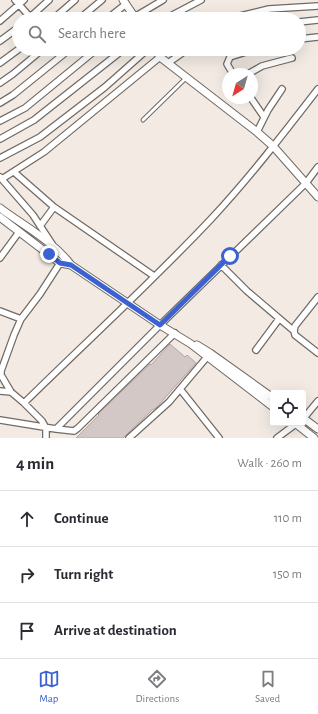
<!DOCTYPE html>
<html lang="en">
<head>
<meta charset="utf-8">
<style>
	body { margin:0; font-family:"Alegreya Sans",sans-serif; background:#f2f2f3; color:#2b2b33 }
	.controls { position:absolute; right:12px; bottom:12px; display:grid; overflow:hidden; border-radius:4px; box-shadow:0 4px 16px #0002 }
	.controls button { width:36px; height:36px; display:grid; place-items:center; padding:0; border:0; border-bottom:1px solid #e1e1e2; background:#fff; color:#2b2b33; font:20px sans-serif }
	.compass { position:absolute; left:222px; top:68px; width:36px; height:36px; border-radius:50%; background:#fff; box-shadow:0 4px 16px #0002; rotate:217deg }
	.stop { position:absolute; width:12px; height:12px; margin:-9px; border:3px solid #3c61d2; border-radius:50%; background:#fff }
	.stop.end { background:#3c61d2; border-color:#fff; box-shadow:0 1px 4px #0008 }
	.list { margin:0; padding:0; list-style:none }
	h2 { display:flex; justify-content:space-between; align-items:center; height:52px; margin:0; padding:0 16px; font-size:17px }
	h2 small { font-size:13px; font-weight:400; color:#7c7c81 }
	.list li { display:grid; grid-template-columns:26px 1fr auto; gap:12px; align-items:center; box-sizing:border-box; height:56px; padding:0 16px; border-top:1px solid #e1e1e2 }
	.list b { display:block; font-size:15px; white-space:nowrap }
	.list em { font-size:13px; font-style:normal; color:#7c7c81 }
	.icon { flex:none; width:22px; height:22px; fill:none; stroke:currentColor; stroke-width:2; stroke-linecap:round; stroke-linejoin:round }
	.map { position:relative; flex:none; width:318px; height:438px; overflow:hidden }
	.search { position:absolute; background:#fff; box-shadow:0 4px 16px #0002; left:12px; right:12px; top:12px; height:44px; display:flex; align-items:center; gap:10px; box-sizing:border-box; padding:0 14px; border-radius:22px; color:#7c7c81; font-size:15px }
	.sheet { height:220px; background:#fff }
	nav { display:flex; justify-content:space-around; align-items:center; box-sizing:border-box; height:56px; border-top:1px solid #e1e1e2; background:#fff; font-size:11px; color:#7c7c81 }
	nav a { display:grid; justify-items:center; gap:2px }
	nav .on { color:#3c61d2 }
	.map>svg:first-child { display:block }
	.building { fill:#d3c8c5; stroke:#b2a7a5 }
	.lines { fill:none; stroke-linecap:round; stroke-linejoin:round }
	.service-casing { stroke:#716a64; stroke-width:5 }
	.minor-casing { stroke:#716a64; stroke-width:8 }
	.tertiary-casing { stroke:#716a64; stroke-width:9 }
	.service { stroke:#fff; stroke-width:3 }
	.minor { stroke:#fff; stroke-width:5.5 }
	.tertiary { stroke:#fff; stroke-width:7 }
	.route { stroke:#3c61d2; stroke-width:5 }
</style>
</head>
<body>
<div class="map">
<svg width="318" height="438" viewBox="0 0 318 438">
	<rect width="100%" height="100%" fill="#f2eae3"/>
	<path class="building" d="M170,344L185,357L187,355L196,363L156,408L152,410L123,438H76L99,415L98,414L150,364L151,365Z"/>
	<g class="lines">
		<g class="service-casing">
			<path id="service" d="M143,120L186,78"/>
		</g>
		<g class="minor-casing">
			<path id="minor" d="M15,0L30,17
				M28,19L49,0
				M53,19L75,0
				M79,19L102,0
				M107,19L126,4
				M131,19L163,0
				M165,19L201,0
				M232,19L236,17L269,9L318,6
				M0,21L24,0
				M299,22L318,20
				M299,39L318,37
				M0,41L19,27
				M0,63L19,49
				M168,63L188,49
				M233,74L227,64L230,57L255,49
				M248,74L262,66L292,58
				M0,83L13,74L43,49
				M251,98L264,117
				M0,103L13,95L70,49
				M0,121L25,108L97,49
				M257,132L268,110L282,89
				M0,139L34,120L124,49
				M0,158L40,137L105,87L148,49
				M14,172L54,207L154,276
				M0,177L33,215L52,244
				M2,179L44,152L160,57
				M40,226L54,207
				M0,258L19,232
				M221,265L247,291L294,331
				M318,297L295,326L294,331L295,335L318,353
				M0,311L21,319
				M256,350L279,319
				M180,389L219,438
				M0,391L11,392
				M24,403C87,341 152,282 212,218C250,177 284,133 318,89
				M303,419L318,401
				M0,420L56,429L160,325L306,183L318,167
				M56,429L74,431L78,428L175,333
				M46,438V428L42,421L24,403L11,392L1,375V371L14,335L21,319L40,294L60,263
				M129,438L169,402L207,357
				M277,438L297,423"/>
		</g>
		<g class="tertiary-casing">
			<path id="tertiary" d="M123,0L136,19
				M155,49L160,57L257,132L273,146L318,197
				M0,208C24,226 53,241 71,265L160,325L191,344L273,407
				M0,217L60,263L71,265
				M197,345L210,353L273,398
				M303,418L318,429
				M295,423L314,438"/>
		</g>
		<use href="#service" class="service"/>
		<use href="#minor" class="minor"/>
		<use href="#tertiary" class="tertiary"/>
	</g>
	<g class="lines">
		<path class="route" d="M49,254L60,263L71,265L160,325L230,256"/>
	</g>
</svg>
<div class="controls">
<button><svg class="icon" aria-label="locate" viewBox="0 0 24 24"><circle cx="12" cy="12" r="6"/><path d="M12 2v4M12 18v4M2 12h4M18 12h4"/></svg></button>
</div>
<svg class="compass" viewBox="-18 -18 36 36"><path d="M0-13l5 13h-10z" fill="#e53935"/><path d="M0 13l5-13h-10z" fill="#7c7c81"/></svg>
<div class="stop" style="left:230px;top:256px"></div>
<div class="stop end" style="left:49px;top:254px"></div>
<div class="search"><svg class="icon" aria-label="search" viewBox="0 0 24 24"><circle cx="10" cy="10" r="6"/><path d="M15 15l6 6"/></svg>Search here</div>
</div>
<section class="sheet">
<h2>4 min<small>Walk · 260 m</small></h2>
<ul class="list">
<li><svg class="icon" aria-label="ahead" viewBox="0 0 24 24"><path d="M12 20V5M6 11l6-6 6 6"/></svg><div><b>Continue</b></div><em>110 m</em></li>
<li><svg class="icon" aria-label="right" viewBox="0 0 24 24"><path d="M7 20v-9h11M14 6l5 5-5 5"/></svg><div><b>Turn right</b></div><em>150 m</em></li>
<li><svg class="icon" aria-label="arrive" viewBox="0 0 24 24"><path d="M6 21V4h12l-3 4 3 4H6"/></svg><div><b>Arrive at destination</b></div></li>
</ul>
</section>
<nav>
<a class="on"><svg class="icon" aria-label="map" viewBox="0 0 24 24"><path d="M3 6l6-2 6 2 6-2v14l-6 2-6-2-6 2zM9 4v14M15 6v14"/></svg>Map</a>
<a><svg class="icon" aria-label="directions" viewBox="0 0 24 24"><path d="M12 3l9 9-9 9-9-9zM9 14v-3h6M13 9l2 2-2 2"/></svg>Directions</a>
<a><svg class="icon" aria-label="saved" viewBox="0 0 24 24"><path d="M7 4h10v16l-5-4-5 4z"/></svg>Saved</a>
</nav>
</body>
</html>
